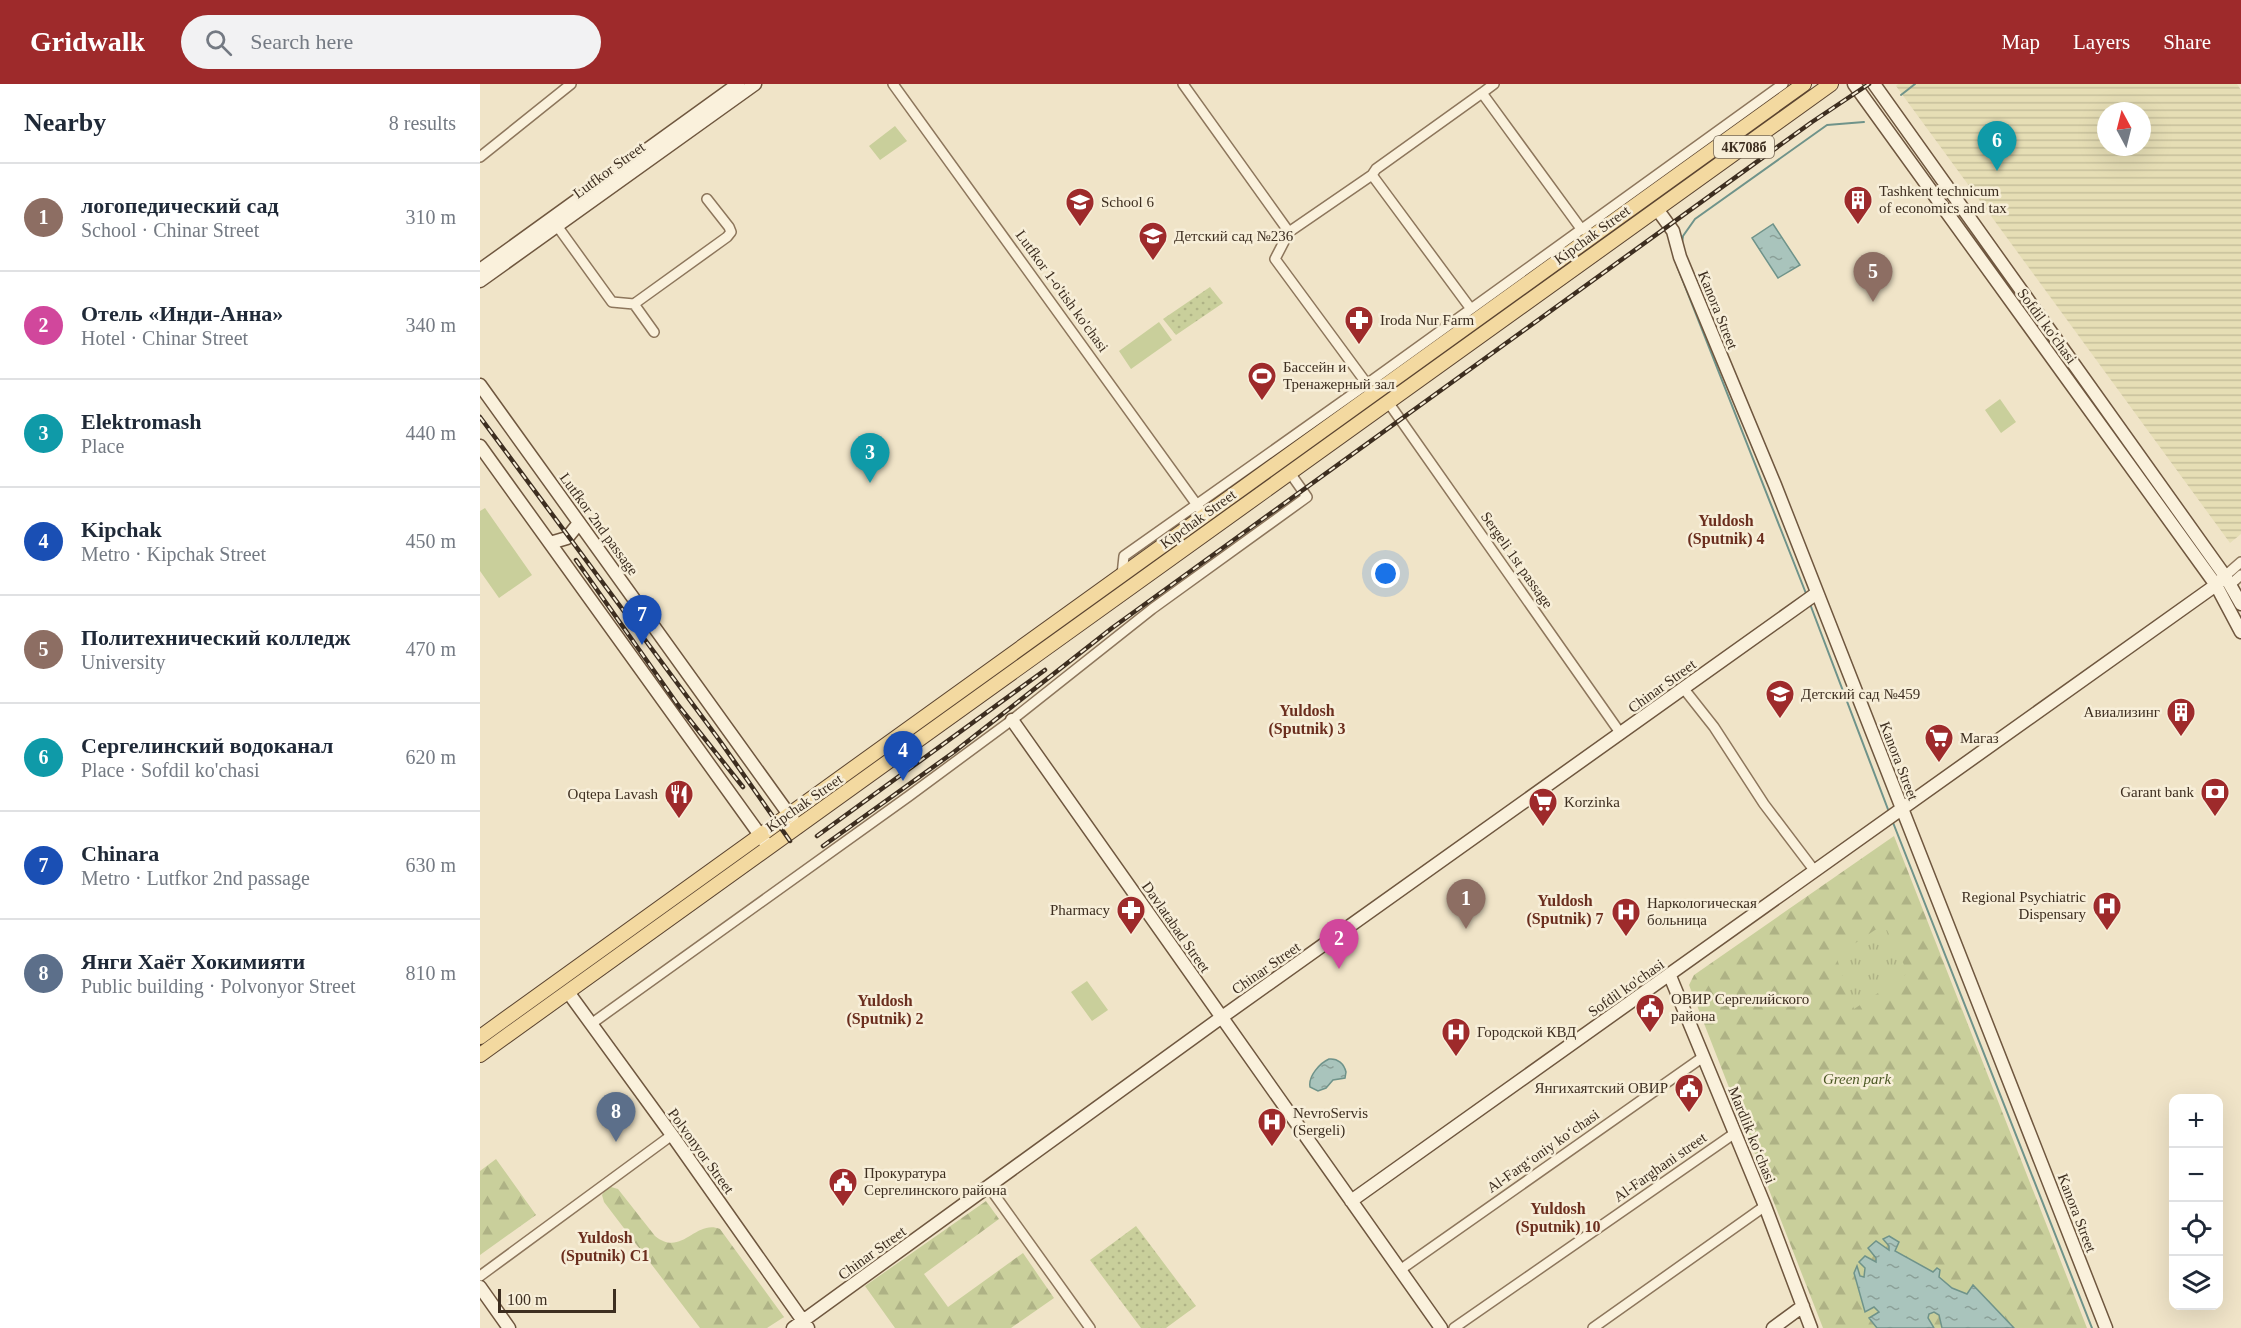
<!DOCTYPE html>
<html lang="en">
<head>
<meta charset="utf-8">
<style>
	body { margin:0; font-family:"Times New Roman",serif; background:#f2f2f3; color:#1f2937 }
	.controls { position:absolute; right:18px; bottom:18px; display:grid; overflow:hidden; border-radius:12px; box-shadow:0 6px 24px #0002 }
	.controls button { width:54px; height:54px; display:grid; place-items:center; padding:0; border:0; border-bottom:2px solid #e0e1e3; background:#fff; color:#1f2937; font:30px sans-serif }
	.compass { position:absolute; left:1617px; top:18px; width:54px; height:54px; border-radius:50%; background:#fff; box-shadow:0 6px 24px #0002; rotate:353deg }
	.scale { position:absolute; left:18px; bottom:15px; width:118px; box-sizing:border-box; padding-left:6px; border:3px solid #3d2e20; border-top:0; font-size:16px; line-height:21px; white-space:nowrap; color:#3d2e20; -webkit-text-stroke:4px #f7eed8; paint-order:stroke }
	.you { position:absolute; left:906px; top:490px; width:21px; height:21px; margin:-15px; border:4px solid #fff; border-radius:50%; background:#1a73e8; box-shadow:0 0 0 9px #1a73e833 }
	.badge { display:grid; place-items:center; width:39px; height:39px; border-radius:50%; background:#9e2a2b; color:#fff; font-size:20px; font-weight:700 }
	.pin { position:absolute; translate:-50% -50px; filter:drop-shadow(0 2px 3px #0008) }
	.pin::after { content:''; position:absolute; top:32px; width:21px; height:18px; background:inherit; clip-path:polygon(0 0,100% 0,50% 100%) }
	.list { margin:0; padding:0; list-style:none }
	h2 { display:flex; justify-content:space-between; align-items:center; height:78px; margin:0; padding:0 24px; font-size:26px }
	h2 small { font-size:20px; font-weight:400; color:#747a83 }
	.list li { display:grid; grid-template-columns:39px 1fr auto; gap:18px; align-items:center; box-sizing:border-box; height:108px; padding:0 24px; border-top:2px solid #e0e1e3 }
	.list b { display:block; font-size:22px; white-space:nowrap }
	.list p { margin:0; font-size:20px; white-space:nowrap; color:#747a83 }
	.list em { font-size:20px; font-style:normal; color:#747a83 }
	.icon { flex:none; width:33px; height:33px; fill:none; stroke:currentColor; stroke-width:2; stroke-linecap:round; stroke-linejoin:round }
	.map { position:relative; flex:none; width:1761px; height:1244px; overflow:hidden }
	header { display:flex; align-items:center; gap:36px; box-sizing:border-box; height:84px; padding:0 30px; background:#9e2a2b; color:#fff }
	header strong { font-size:28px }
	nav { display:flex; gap:33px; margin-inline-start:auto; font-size:21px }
	.search { width:420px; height:54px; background:#f2f2f3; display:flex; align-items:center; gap:15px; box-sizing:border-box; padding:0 21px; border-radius:33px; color:#747a83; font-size:22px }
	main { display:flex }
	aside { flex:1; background:#fff }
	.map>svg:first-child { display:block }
	.farmland { fill:url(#farmland-rules); fill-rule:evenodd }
	.grass { fill:url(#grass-dots) }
	.forest { fill:url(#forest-firs) }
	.park { fill:url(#park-tufts) }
	.pitch { fill:#c9cf9b }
	.water { fill:url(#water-ripples); stroke:#6f938a; stroke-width:1.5 }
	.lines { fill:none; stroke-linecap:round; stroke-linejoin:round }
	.stream { stroke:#6f938a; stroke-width:2 }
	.street-casing { stroke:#8d765c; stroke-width:12 }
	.secondary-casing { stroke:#6f573f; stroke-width:15 }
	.primary-casing { stroke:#5b4430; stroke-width:16 }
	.street { stroke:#faf1dc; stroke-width:9 }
	.secondary { stroke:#faf1dc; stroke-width:12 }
	.primary { stroke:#f3d9a0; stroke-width:14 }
	.rail-casing { stroke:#3d2e20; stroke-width:4.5 }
	.rail { stroke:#f7eed8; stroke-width:2; stroke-dasharray:7; stroke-linecap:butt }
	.labels { text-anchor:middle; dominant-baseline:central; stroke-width:5; stroke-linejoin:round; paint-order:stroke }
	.shield { fill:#f7eed8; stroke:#756857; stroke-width:1.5 }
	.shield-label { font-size:14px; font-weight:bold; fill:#3d2e20 }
	.street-label { font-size:15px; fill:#3d2e20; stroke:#f7eed8 }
	.poi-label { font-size:15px; fill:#3d2e20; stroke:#f7eed8; text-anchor:start }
	.park-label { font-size:15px; font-style:italic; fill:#4d5a26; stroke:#f7eed8 }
	.neighbourhood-label { font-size:16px; font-weight:bold; fill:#6b2e1e; stroke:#f7eed8 }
</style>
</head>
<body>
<header>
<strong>Gridwalk</strong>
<div class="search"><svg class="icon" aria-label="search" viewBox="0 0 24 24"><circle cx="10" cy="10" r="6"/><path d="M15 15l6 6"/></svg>Search here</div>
<nav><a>Map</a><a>Layers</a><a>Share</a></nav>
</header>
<main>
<aside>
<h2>Nearby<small>8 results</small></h2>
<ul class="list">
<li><span class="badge" style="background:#8d6e63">1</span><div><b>логопедический сад</b><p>School · Chinar Street</p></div><em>310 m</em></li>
<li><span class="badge" style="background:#d1479c">2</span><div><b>Отель «Инди-Анна»</b><p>Hotel · Chinar Street</p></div><em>340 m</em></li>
<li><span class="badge" style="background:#0f9aa8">3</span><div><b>Elektromash</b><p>Place</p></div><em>440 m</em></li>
<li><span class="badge" style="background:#1a4fb4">4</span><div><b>Kipchak</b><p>Metro · Kipchak Street</p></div><em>450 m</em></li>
<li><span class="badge" style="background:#8d6e63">5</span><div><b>Политехнический колледж</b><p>University</p></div><em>470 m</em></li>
<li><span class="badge" style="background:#0f9aa8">6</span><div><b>Сергелинский водоканал</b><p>Place · Sofdil ko'chasi</p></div><em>620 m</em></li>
<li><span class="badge" style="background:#1a4fb4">7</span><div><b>Chinara</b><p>Metro · Lutfkor 2nd passage</p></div><em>630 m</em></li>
<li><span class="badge" style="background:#5c6f8a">8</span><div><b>Янги Хаёт Хокимияти</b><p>Public building · Polvonyor Street</p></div><em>810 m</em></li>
</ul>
</aside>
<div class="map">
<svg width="1761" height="1244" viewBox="0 0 1761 1244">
	<defs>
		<pattern id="farmland-rules" width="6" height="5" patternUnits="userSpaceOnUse" patternTransform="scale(1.5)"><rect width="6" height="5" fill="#e6deb5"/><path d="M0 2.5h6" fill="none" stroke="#c6bf9b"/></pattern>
		<pattern id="grass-dots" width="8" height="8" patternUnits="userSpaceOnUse" patternTransform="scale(1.5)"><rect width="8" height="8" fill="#c9cf9b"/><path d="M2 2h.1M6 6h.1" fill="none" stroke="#aeb285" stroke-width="1.8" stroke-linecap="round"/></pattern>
		<pattern id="forest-firs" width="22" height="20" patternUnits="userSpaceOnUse" patternTransform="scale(1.5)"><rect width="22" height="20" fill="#c9cf9b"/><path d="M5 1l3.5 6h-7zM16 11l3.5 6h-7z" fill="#aeb285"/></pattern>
		<pattern id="park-tufts" width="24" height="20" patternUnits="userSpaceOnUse" patternTransform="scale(1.5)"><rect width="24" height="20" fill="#c9cf9b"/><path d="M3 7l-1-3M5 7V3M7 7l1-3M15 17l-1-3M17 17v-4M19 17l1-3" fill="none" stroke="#aeb285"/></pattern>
		<pattern id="water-ripples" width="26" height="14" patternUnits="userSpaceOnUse" patternTransform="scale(1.5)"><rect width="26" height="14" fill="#a9c4bc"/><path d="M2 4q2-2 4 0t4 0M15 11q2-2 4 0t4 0" fill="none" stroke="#8ba098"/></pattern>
	</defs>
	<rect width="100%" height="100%" fill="#f0e4c8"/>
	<path class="farmland" d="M1418,0H1757L1761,6V450L1750,459L1416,2ZM1626,27H1662V63H1626Z"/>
	<path class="grass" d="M730,203L743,219L696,251L683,235Z
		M656,1142L716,1222L686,1244H661L610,1176Z"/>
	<path class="forest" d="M1414,752L1607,1244H1343L1209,901L1214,891Z
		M16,1075L56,1131L0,1171V1087Z
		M131,1103L138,1105L175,1152C202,1174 215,1135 240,1145L304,1233L287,1244H220L124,1118L122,1111L126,1105Z
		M506,1117L519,1135L444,1190L468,1223L543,1169L574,1214L531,1244H415L385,1202Z"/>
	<path class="park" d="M1404,840L1428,889L1374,925L1356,872Z"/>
	<path class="pitch" d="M415,42L427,57L400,76L389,62Z
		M679,238L692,256L651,285L639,267Z
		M1520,315L1536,338L1521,349L1505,326Z
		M5,424L52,491L19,514L0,487V427Z
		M607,897L628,926L612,937L591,908Z"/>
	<path class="water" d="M1293,140L1320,181L1298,194L1272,154Z
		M849,975C858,974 864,980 866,988L865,994L853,996L846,1004L838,1007L830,1003C828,992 840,979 849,975Z
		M1409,1152L1419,1158L1415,1167L1453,1188L1457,1184L1460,1186L1459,1193L1472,1204L1487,1210L1493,1201L1534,1244H1462L1459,1231L1454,1228L1449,1230L1448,1234L1454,1244H1397L1389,1234L1399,1228L1394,1223L1385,1228L1374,1189L1377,1182L1380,1192L1384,1193L1385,1184L1379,1178L1385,1172L1396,1178V1174L1388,1164L1396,1157L1409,1166V1162L1403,1155Z"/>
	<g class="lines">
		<path class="stream" d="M1421,11L1435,0
			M1202,159L1203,152L1215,135L1347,41L1384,38
			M1197,182L1327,512
			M1330,520L1409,728
			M1412,736L1612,1244"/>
		<g class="street-casing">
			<path id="street" d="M413,0L725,432
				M703,0L809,148
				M1002,9L1014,0
				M0,73L91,0
				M75,139L132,218L154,220L174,248
				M154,220L247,153L251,148L249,143L227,115
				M991,225L892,91L896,85L1002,9L1102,146
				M887,300L795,175L809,148L892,91
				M908,318L1141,650
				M642,491L644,472L887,300L1303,0
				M1745,492L1761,478
				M1751,500L1761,491
				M1204,605L1234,643L1284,720L1334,786
				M111,940L429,712L532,636L672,525L827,413L810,389
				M509,1103L610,1244
				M920,1186L1223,973
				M0,1192L192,1051
				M974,1244L1255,1049
				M1113,1244L1285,1122"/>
		</g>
		<g class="secondary-casing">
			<path id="secondary" d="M1374,0L1736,501L1761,548
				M1394,0L1745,492L1761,520
				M1177,125L1193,147L1200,173L1295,401L1626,1244
				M0,186L258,0
				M0,197L275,0
				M0,301L318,743
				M0,362L285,758
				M70,459L87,454L99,439
				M532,636L961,1244
				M1190,892L1285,1122L1331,1244
				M88,908L192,1051L328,1244
				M871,1117C1160,913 1447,705 1736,501L1745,492
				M0,1203L29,1244
				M313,1244L742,933L1337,509
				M1293,1244L1323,1222"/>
		</g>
		<g class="primary-casing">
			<path id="primary" d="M0,953L1324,0
				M0,971L1351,0"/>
		</g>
		<use href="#street" class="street"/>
		<use href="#secondary" class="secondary"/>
		<use href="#primary" class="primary"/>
		<g class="rail-casing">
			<path id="rail" d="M0,333L240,657L310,757
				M96,476L198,621L263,703
				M337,752L565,586
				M343,762L474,668L632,544L1332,38L1389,0"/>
		</g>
		<use href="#rail" class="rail"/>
	</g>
	<defs>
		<g id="building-pin" transform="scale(1.5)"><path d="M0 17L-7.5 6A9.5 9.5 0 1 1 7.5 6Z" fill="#9e2a2b" stroke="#f7eed8"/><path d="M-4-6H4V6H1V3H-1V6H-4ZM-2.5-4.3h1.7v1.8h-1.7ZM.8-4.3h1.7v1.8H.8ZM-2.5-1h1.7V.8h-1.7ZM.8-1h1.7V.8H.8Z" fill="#fff"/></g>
		<g id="school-pin" transform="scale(1.5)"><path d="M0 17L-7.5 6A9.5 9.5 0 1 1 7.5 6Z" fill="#9e2a2b" stroke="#f7eed8"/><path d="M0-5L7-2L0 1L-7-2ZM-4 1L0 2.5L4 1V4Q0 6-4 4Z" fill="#fff"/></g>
		<g id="pharmacy-pin" transform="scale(1.5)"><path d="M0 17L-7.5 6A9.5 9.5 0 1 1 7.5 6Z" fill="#9e2a2b" stroke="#f7eed8"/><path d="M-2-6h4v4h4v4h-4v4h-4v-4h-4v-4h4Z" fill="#fff"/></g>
		<g id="stadium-pin" transform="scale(1.5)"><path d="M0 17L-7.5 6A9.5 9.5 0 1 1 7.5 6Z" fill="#9e2a2b" stroke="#f7eed8"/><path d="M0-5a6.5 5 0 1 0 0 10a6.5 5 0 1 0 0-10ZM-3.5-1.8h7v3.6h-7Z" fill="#fff"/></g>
		<g id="supermarket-pin" transform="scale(1.5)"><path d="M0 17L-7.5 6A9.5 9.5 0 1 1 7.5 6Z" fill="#9e2a2b" stroke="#f7eed8"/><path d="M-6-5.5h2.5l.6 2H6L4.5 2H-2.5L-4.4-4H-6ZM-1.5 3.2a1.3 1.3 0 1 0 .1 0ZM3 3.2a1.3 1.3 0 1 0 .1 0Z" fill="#fff"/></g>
		<g id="bank-pin" transform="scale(1.5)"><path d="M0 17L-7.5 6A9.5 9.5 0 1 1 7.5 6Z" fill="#9e2a2b" stroke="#f7eed8"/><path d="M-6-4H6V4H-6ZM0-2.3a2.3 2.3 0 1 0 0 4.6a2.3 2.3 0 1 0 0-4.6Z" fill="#fff"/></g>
		<g id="restaurant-pin" transform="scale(1.5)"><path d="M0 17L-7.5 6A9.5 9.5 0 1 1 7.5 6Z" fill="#9e2a2b" stroke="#f7eed8"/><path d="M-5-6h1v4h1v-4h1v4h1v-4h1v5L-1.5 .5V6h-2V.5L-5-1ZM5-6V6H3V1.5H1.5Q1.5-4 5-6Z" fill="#fff"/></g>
		<g id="hospital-pin" transform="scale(1.5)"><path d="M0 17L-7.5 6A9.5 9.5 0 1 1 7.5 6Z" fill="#9e2a2b" stroke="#f7eed8"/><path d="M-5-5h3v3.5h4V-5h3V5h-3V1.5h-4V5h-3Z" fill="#fff"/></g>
		<g id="civic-pin" transform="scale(1.5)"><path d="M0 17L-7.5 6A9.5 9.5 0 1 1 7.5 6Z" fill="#9e2a2b" stroke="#f7eed8"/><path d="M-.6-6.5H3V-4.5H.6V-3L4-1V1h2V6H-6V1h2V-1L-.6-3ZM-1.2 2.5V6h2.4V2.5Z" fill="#fff"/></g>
	</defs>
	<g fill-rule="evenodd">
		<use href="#building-pin" x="1378" y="116"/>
		<use href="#school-pin" x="600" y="118"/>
		<use href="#school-pin" x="673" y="152"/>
		<use href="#pharmacy-pin" x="879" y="236"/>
		<use href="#stadium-pin" x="782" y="292"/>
		<use href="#school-pin" x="1300" y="610"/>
		<use href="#building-pin" x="1701" y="628"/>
		<use href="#supermarket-pin" x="1459" y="654"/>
		<use href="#bank-pin" x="1735" y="708"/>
		<use href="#restaurant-pin" x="199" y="710"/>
		<use href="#supermarket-pin" x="1063" y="718"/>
		<use href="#hospital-pin" x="1627" y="822"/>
		<use href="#pharmacy-pin" x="651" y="826"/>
		<use href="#hospital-pin" x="1146" y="828"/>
		<use href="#civic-pin" x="1170" y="924"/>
		<use href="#hospital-pin" x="976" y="948"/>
		<use href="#civic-pin" x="1209" y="1004"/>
		<use href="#hospital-pin" x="792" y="1038"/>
		<use href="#civic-pin" x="363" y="1098"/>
	</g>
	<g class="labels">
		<rect class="shield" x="1234" y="52" width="60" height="22" rx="4.5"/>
		<g class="shield-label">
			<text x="1264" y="63">4К708б</text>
		</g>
		<g class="street-label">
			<text transform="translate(129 86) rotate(-36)">Lutfkor Street</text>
			<text transform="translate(1112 151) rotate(-36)">Kipchak Street</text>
			<text transform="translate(582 207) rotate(54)">Lutfkor 1-o'tish ko'chasi</text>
			<text transform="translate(1238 226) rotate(68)">Kanora Street</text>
			<text transform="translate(1567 242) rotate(54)">Sofdil ko'chasi</text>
			<text transform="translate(718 435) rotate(-36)">Kipchak Street</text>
			<text transform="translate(119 440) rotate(54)">Lutfkor 2nd passage</text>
			<text transform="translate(1037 476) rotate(55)">Sergeli 1st passage</text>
			<text transform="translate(1182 602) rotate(-36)">Chinar Street</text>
			<text transform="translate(1419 677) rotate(69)">Kanora Street</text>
			<text transform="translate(324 719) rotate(-35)">Kipchak Street</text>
			<text transform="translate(696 843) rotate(55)">Davlatabad Street</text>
			<text transform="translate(786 884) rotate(-35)">Chinar Street</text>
			<text transform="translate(1146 904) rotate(-35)">Sofdil ko'chasi</text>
			<text transform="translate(1272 1051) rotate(68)">Mardlik ko‘chasi</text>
			<text transform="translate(221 1067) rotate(54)">Polvonyor Street</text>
			<text transform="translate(1063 1067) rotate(-35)">Al-Farg‘oniy ko‘chasi</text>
			<text transform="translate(1180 1083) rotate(-35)">Al-Farghani street</text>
			<text transform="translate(1597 1129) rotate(69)">Kanora Street</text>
			<text transform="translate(392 1169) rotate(-36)">Chinar Street</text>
		</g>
		<g class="poi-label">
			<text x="1399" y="107">Tashkent technicum<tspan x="1399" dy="17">of economics and tax</tspan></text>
			<text x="621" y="118">School 6</text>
			<text x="694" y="152">Детский сад №236</text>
			<text x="900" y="236">Iroda Nur Farm</text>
			<text x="803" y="283">Бассейн и<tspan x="803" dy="17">Тренажерный зал</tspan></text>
			<text x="1321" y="610">Детский сад №459</text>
			<text x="1680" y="628" text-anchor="end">Авиализинг</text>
			<text x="1480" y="654">Магаз</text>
			<text x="1714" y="708" text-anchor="end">Garant bank</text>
			<text x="178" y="710" text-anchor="end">Oqtepa Lavash</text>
			<text x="1084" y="718">Korzinka</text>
			<text x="1606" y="813" text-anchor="end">Regional Psychiatric<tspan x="1606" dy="17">Dispensary</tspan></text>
			<text x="1167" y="819">Наркологическая<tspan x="1167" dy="17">больница</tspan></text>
			<text x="630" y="826" text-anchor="end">Pharmacy</text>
			<text x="1191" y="915">ОВИР Сергелийского<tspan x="1191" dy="17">района</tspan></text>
			<text x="997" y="948">Городской КВД</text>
			<text x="1188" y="1004" text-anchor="end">Янгихаятский ОВИР</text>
			<text x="813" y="1029">NevroServis<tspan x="813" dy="17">(Sergeli)</tspan></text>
			<text x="384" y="1089">Прокуратура<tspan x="384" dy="17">Сергелинского района</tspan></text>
		</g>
		<g class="park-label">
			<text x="1377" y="995">Green park</text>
		</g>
		<g class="neighbourhood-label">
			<text x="1246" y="436">Yuldosh<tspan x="1246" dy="18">(Sputnik) 4</tspan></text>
			<text x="827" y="626">Yuldosh<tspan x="827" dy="18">(Sputnik) 3</tspan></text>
			<text x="1085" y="816">Yuldosh<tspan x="1085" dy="18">(Sputnik) 7</tspan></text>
			<text x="405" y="916">Yuldosh<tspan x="405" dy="18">(Sputnik) 2</tspan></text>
			<text x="1078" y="1124">Yuldosh<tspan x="1078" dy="18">(Sputnik) 10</tspan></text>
			<text x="125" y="1153">Yuldosh<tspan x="125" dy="18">(Sputnik) C1</tspan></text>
		</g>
	</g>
</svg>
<div class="controls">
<button>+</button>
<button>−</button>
<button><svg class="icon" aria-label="locate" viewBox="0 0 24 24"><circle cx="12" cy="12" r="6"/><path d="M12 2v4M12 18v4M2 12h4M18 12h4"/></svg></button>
<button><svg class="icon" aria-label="layers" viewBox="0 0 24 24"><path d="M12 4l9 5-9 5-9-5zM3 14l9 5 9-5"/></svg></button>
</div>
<svg class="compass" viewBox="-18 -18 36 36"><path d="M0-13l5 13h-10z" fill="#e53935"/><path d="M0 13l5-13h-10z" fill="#747a83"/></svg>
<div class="scale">100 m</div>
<div class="you"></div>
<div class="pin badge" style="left:986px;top:845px;background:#8d6e63">1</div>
<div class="pin badge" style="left:859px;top:885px;background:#d1479c">2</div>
<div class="pin badge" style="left:390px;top:399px;background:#0f9aa8">3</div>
<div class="pin badge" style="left:423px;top:697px;background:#1a4fb4">4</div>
<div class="pin badge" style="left:1393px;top:218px;background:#8d6e63">5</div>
<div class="pin badge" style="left:1517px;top:87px;background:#0f9aa8">6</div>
<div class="pin badge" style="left:162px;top:561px;background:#1a4fb4">7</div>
<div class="pin badge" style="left:136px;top:1058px;background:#5c6f8a">8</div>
</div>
</main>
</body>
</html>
